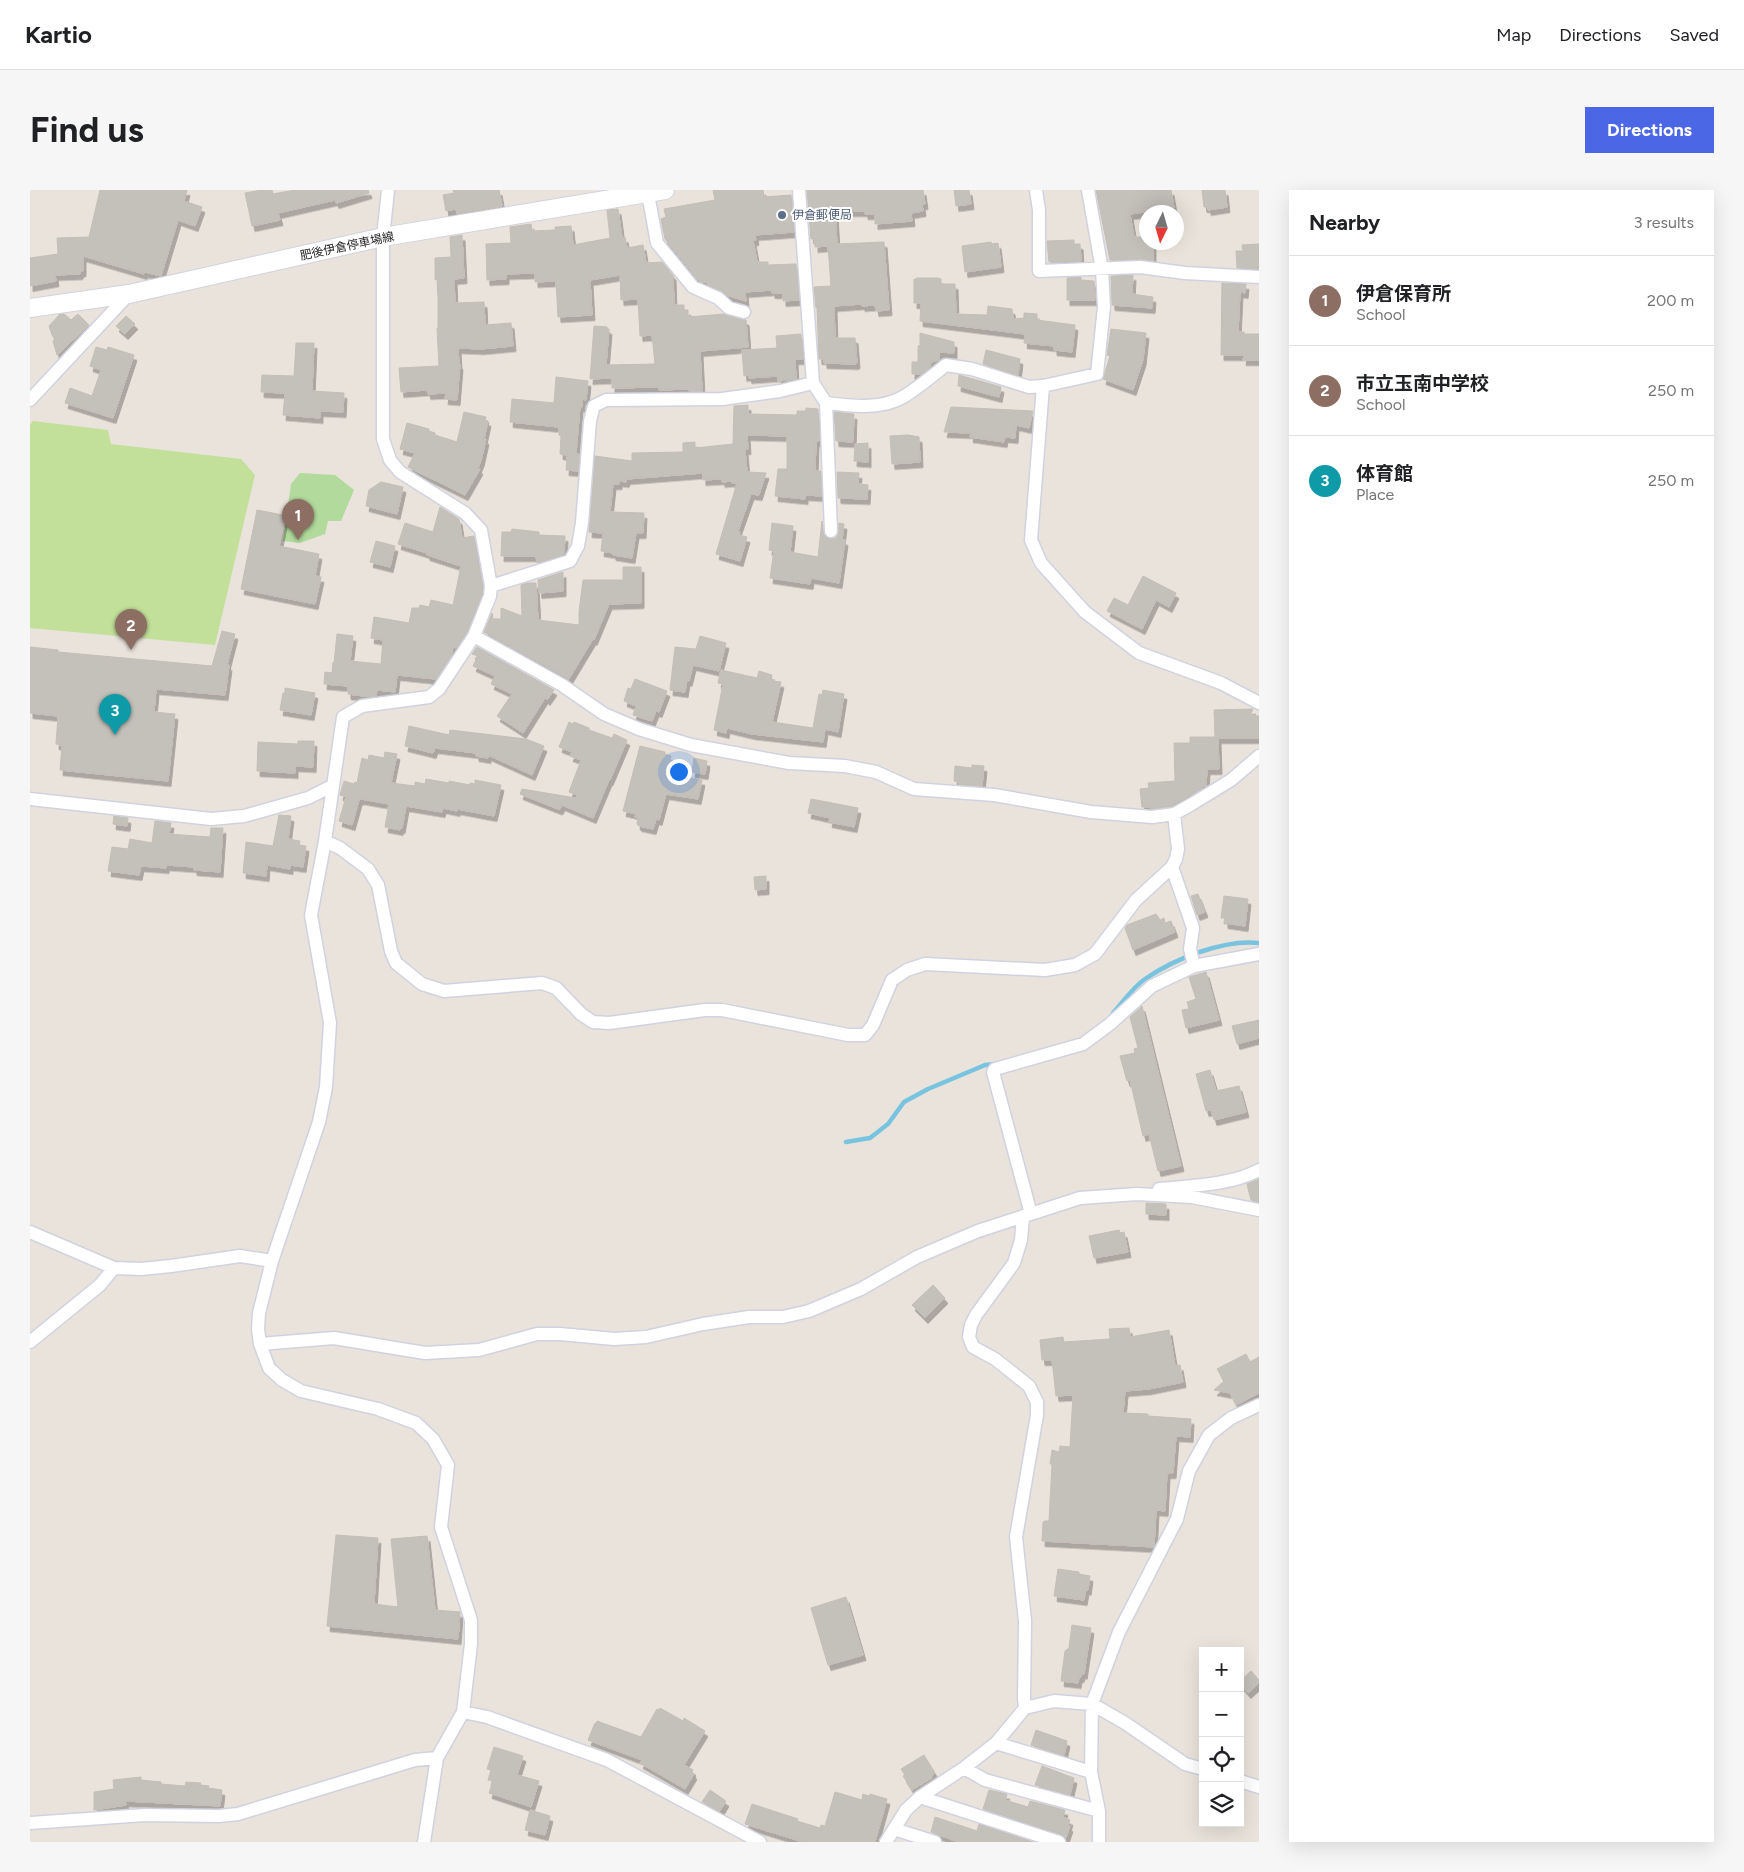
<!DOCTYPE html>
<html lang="en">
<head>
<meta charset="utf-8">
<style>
	body { margin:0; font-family:Figtree,"Noto Sans JP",sans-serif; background:#f6f6f6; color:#202124 }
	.controls { position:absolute; right:15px; bottom:15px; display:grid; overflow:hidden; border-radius:0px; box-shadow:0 5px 20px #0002 }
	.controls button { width:45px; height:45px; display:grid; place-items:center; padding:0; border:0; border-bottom:1px solid #e0e0e0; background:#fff; color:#202124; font:25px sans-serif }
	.compass { position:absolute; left:1109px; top:15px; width:45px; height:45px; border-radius:50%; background:#fff; box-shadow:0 5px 20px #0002; rotate:185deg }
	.you { position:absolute; left:648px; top:581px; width:18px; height:18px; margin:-12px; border:4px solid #fff; border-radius:50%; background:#1a73e8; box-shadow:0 0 0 8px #1a73e833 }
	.badge { display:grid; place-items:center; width:32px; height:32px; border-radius:50%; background:#4b67e6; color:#fff; font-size:16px; font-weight:700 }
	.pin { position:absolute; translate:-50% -41px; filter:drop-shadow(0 1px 2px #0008) }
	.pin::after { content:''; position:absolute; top:26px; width:18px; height:15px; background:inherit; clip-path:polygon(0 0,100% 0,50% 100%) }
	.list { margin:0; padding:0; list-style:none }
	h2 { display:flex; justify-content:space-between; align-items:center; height:65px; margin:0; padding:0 20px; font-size:21px }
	h2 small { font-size:16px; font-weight:400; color:#757577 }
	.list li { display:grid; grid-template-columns:32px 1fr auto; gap:15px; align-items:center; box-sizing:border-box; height:90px; padding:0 20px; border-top:1px solid #e0e0e0 }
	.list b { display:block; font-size:19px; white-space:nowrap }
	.list p { margin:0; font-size:16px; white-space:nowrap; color:#757577 }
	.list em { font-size:16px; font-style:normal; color:#757577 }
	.icon { flex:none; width:28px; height:28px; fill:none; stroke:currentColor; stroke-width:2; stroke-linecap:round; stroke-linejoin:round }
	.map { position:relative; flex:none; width:1229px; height:1652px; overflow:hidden; border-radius:0px }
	header { display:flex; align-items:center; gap:30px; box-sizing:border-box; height:70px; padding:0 25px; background:#fff; border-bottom:1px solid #e0e0e0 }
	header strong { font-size:24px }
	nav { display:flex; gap:28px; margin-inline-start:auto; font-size:18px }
	.intro { display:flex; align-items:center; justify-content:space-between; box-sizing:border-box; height:120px; padding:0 30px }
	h1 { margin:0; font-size:35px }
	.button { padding:12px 22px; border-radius:0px; background:#4b67e6; color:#fff; font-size:18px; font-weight:700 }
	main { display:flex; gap:30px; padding:0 30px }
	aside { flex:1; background:#fff; border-radius:0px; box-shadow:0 5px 20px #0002 }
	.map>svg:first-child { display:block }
	.green { fill:#b1da9c }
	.pitch { fill:#c2e099 }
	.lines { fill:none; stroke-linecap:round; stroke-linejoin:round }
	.stream { stroke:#78c4e0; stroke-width:4.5 }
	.building { fill:#c4c0ba; stroke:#c4beb5; filter:url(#shadow) }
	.street-casing { stroke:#d0d3df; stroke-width:15 }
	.secondary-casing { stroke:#d0d3df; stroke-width:20 }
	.street { stroke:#fff; stroke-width:12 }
	.secondary { stroke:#fff; stroke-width:18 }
	.service-dot { fill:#5c6f8a; stroke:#fff; stroke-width:2 }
	.labels { text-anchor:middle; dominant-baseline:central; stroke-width:4; stroke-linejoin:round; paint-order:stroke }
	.service-label { font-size:12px; fill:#4e5e75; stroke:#fff; text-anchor:start }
	.street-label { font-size:12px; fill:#282828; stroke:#fff }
</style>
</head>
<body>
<header>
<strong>Kartio</strong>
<nav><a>Map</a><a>Directions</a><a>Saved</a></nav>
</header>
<div class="intro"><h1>Find us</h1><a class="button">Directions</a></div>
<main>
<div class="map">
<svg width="1229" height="1652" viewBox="0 0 1229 1652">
	<defs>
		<filter id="shadow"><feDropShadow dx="3" dy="5.5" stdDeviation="0" flood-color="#0004"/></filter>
	</defs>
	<rect width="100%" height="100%" fill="#e9e3db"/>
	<path class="green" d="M270,283L305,285L324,300L311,331H298L295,344L270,353L253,351L261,294Z"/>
	<path class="pitch" d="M3,231L78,240L81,254L211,269L225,285L185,455L0,438V235Z"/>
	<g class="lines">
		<path class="stream" d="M1083,823C1093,812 1103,797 1115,789C1144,769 1194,749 1229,753
			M816,952L840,948L858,934L874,912L898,899L955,875L966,874"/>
	</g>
	<path class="building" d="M70,0H157L154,11L172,17L165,36L148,30L131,86L115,82L114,84L53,66V81L50,82V84L25,85L26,91L0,96V68L28,64L27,48L59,47Z
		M232,0H242L243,4L265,0H338L339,3L306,13L305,10L248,23L250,30L222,36L215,3Z
		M423,0H469L472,16L427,24L426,19L416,21L413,5L424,3Z
		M683,0H733L734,7L761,5L764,42L725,45L726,50H723L727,72H738V75L766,74L769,110L753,111V103H742V100L715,102L716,111L696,105L678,95V93L669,91L635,49L631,29L636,27L634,19L685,10Z
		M777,0H893L895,14H892L893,21L881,23L882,31L845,34V24H835V21H805L807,54L854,52L859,120L846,121L845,115L832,116V114L804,116L805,148H825L827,173L825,174L794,173V169H789L787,117L786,118L784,97L801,96L798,56L785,57V49H781Z
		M924,0H939L941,14L926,16Z
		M1066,0H1141L1144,18L1100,24L1104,47H1116V52H1123V71L1110,69L1080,70Z
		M1172,0H1195L1197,17L1178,20V17H1174Z
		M588,19L592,48L595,47L597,58L613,55L616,73L632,72L643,85L644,115H654V120H658V127L694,124L716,130L718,157L670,161L672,201H659V199L629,200V197L582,198V188L560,189L564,136L577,137V139H579L576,175L625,174L622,145L610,146L608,109L591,110L590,85L560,90L562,125L528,127L526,91L505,92V83L476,84V89L457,90L456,54L481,53L480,37L501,34L502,41L525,40V37L541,36L543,55L580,48L577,20Z
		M432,45L434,88L424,89L425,113L454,112L455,135L481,133L483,156L451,159L428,158L429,174H430L427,210L415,209L416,203L398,204L397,200L371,202L369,178L409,176L407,138H408V107L407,89L405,90V68L421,67L420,47Z
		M1044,50V54H1050L1051,71L1019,72L1017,51Z
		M961,52L962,54L968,53L971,77L935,82L932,56Z
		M1229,54V79L1207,78L1206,61H1213L1212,55Z
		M1103,85L1102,104L1123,107L1122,118L1082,115L1081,86Z
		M1051,87V90L1064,91L1065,110H1037V88Z
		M886,88H908L911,89V94H925L926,124L957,125L958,116L982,119L983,129L994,128V123L1007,124V130L1045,135L1042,162L1024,160V156L994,153L995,144L890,131L891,113H884V89L886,90Z
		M1192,93L1216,94L1215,103L1210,102L1208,142H1214V144H1229V170H1213L1214,165H1191Z
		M30,124H34L41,130L48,124L59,135L27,165L23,151L25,149L22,145L19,136Z
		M96,126L105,134L95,144L86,136Z
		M1081,139L1116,143L1113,170L1103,200L1073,189L1080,166L1077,165Z
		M890,143L924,152V163L909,162V170L901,172L900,177L892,184H882V172H888V156H890Z
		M771,144L773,169H765L766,189L748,191V186L719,188L718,185L714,186L712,160L747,158L746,146Z
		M266,153H284L282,201L314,203L313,222L290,221V228L253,225L255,203L231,202L232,185L264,186Z
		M66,157L77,160L78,157L104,165L83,228L35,213L40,198L62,206L71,180L60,176Z
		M956,160L990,169L988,185L953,174Z
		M929,185L971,197L969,207L928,196Z
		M526,187L558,191L556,210L552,209V217L550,216L546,264H549L548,281L536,280L537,265L530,264L531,246L529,245V237L480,232L482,209L524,213Z
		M718,215V224L767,225V221H776V218L788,219L789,251H786L785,281H791L792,306L775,305V309L745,306L748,279H757V246L717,245L718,259H715L717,282L736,283L729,305L721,304L708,341L710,342L709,345L717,347L710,371L686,364L707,293H702V291L692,292V289L673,290V283L597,289L596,292L589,291V294H583L580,322L614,323L613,343H606L602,368L583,365V363L571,361L573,343L559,342L565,266L602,271V263L653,262V253L665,252V258L703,254L704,216Z
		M921,217L1003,221L999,238L986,235L985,248L975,247L974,252L940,247L941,243L914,242Z
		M434,222L456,227L455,230L458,231L454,249H456L451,271L448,278L450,279L435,305L378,277L385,263L370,259L377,233L399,239V241L405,243V245L427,252Z
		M804,222L824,224L823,252L806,251Z
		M878,245L889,247L890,272L862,274L860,246Z
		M838,253V272L824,271L825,254Z
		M807,282L829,283L828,294L838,295L837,309L808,308Z
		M351,292L373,297L367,324L336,316L339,300Z
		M410,317L429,329L432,348L444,346L453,396L451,407L437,442L426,458L423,457L421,467L406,489L367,485L365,502L347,500L346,506L341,507L318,504V496L294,494L295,482L302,483L303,472L304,473L307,444L323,446L320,471L351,474L353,450L341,448L344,427L379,433L382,418H389L390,415L399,417L401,410L423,415L431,376L397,365V363L368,354L375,333L403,342Z
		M227,320L253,325L252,328H255L249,356L289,364L285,386L291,387L285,414L211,399Z
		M792,331L794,345L801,349L806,348L808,344L809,333L814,334L812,350H815L809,393L781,388L780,394L740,388L744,361L739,360L742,333L763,336L760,362L788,367Z
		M482,339L509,342V345L535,346L534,364L507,373L506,366H471L472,342H481Z
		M346,351L365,356L360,377L340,372Z
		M593,377H611V413L579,414L564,450L563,449L539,489L454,442L462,423L463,429H471V418L492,426L491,395L497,393H506L508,430L549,435V422L553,390H593Z
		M533,382V401L509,403L508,390Z
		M1113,386L1146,403L1139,417L1126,410L1112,439L1077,421L1084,408L1098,415Z
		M192,441L205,444L197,475H199L195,505L126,499L124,522L145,524L138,591L30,580L32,555L26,554L28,526L0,523V457L28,460V462L182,476Z
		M670,446L696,453L689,481L663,475L659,491L657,490L655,502L640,500L645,457L666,459Z
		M447,457L524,500L517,510L515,508L493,543L467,526L482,504L461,494L465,486L443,476L448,466L442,464Z
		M691,480L727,488L729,481L742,485L741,491L751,492L742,532L783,538L789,504L792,505L793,500L814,504L808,542L795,539L793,552L722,544L697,538L696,543L684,540L693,494L688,493Z
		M605,489L637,501L629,522L626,521L622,531L603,525L606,516L594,511L598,498L601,499Z
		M255,498L285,503L281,525L250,520L253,503H255Z
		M1223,519L1220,526H1229V548H1188L1189,579H1177L1176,596L1171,597V599L1141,616L1121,619L1120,617H1112L1110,599L1119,598L1118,593L1145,591L1144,553H1160V547H1185L1184,520Z
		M539,532L543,534L544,532L559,538V540L582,548L584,544L597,550L580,590H579L563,628L532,615L530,619H528L490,604L492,599L546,608L547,605L539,602L551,570L540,566L542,562L529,557Z
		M379,536L419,545L420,540L496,549L514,556L502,585L458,565V568L446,566V563L405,558L403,563L375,556Z
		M268,551H284L283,577L265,576V583L227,581L228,552L268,554Z
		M610,556L635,562V564L641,566L637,584L672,590L668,609L636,604L629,630L626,629L623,639L609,636L607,634L608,628L605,627L606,624L593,621Z
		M355,562L367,564L361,593L385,596V592L395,594L396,589L419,593V591L440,595V593L445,594V590L471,595L464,626L427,619V621L413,618L412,622L376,616L372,638H370V640L355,637L359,614L331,609L329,610L322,635L309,631L316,607L310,605L314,591L324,594L325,592L327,593L332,568L338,570L339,565L354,568Z
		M664,568L677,571L675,584L662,582Z
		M942,575L954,576L952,596L929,594L930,592L924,591L925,576L942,578Z
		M781,609L828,618L824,637L799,632L800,628L778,623Z
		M249,625L261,626L258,649L270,651L269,655L276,656L273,677L260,675V679L237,675L236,686L213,683L216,652L243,656Z
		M84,626L98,628L97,636L83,634Z
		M125,631L141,633L139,644L180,647L181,638H193L190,682L164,680V677L136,675V678L111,676L109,685L78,681L82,657L98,659L100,649L122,653Z
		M736,686V699L725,700L724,687Z
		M1168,704L1175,722L1167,725L1161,706Z
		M1194,706L1218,709L1215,736L1195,733V728H1191Z
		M1126,724L1130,730L1134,728L1135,733L1141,731L1145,742L1103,760L1095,738L1097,735Z
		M1176,782L1189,830L1156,838L1152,820L1159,819L1157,812L1166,809L1159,787Z
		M1112,816L1151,976L1128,981L1119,944L1113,946L1100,890L1097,891L1090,866L1105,863L1104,859L1108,858L1100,827Z
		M1229,830V848L1207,854L1202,836Z
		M1180,880L1186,901L1209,896L1216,922L1184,930L1181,920L1176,921L1166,884Z
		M1229,989V1012L1221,1010L1217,994Z
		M1116,1013L1136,1014V1025L1116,1024Z
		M1089,1040L1090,1043L1094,1042L1098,1062L1064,1068L1059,1046Z
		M903,1095L915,1108L895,1128L882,1115Z
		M1099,1138L1100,1147L1139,1140L1145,1176L1150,1175L1153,1192L1119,1199L1095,1201L1093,1223L1118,1224V1226L1161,1229L1160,1247L1146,1246L1143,1283H1137L1135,1321L1126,1320L1124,1357L1012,1351L1013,1333L1014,1331H1019L1022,1274H1020L1022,1260L1029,1262L1030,1256L1040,1257L1043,1205L1026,1206L1022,1170H1012L1010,1150L1033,1147L1034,1152L1080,1149L1079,1139Z
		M1216,1164L1220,1172L1229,1167V1203L1206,1215L1200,1203L1184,1200L1194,1191L1187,1179Z
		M306,1345L348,1348L344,1414L368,1417L361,1349L397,1346L405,1420L430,1422L428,1449L297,1436Z
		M1028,1379L1049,1382V1384L1060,1386L1058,1400L1056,1399L1054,1410L1024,1406Z
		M816,1407L833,1465L798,1475L781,1418Z
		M1042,1435L1061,1438L1054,1484L1052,1483L1051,1487H1049L1048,1493L1031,1491L1035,1461L1039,1458Z
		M1221,1481L1229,1490V1493L1218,1503L1210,1494V1491Z
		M630,1518L653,1531L654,1528L675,1541L654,1575L663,1580L662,1582L664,1584L655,1599L610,1573L612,1570L558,1550L565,1533L566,1534L567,1531L611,1547L627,1519L629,1520Z
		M1006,1540L1037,1551L1034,1565L1001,1555Z
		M464,1557L493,1566L487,1585L509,1591L501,1617L459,1603L463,1591L458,1590L461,1580L457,1579Z
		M894,1565L905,1583L901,1586L902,1588L882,1600L873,1586L875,1585L871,1579Z
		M1012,1576L1044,1588L1040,1605L1005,1595Z
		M111,1587V1590L131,1592V1594L155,1596L156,1592L171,1593L170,1595L179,1596L178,1598L192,1600L190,1616L95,1611L96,1615L64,1620V1602L84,1599L83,1590Z
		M680,1600L696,1611L690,1621L672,1612Z
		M959,1600L977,1604L975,1610L998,1617L1000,1611L1035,1620L1033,1627L1040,1630L1038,1636H1040L1036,1648L1032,1644L953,1619Z
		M805,1602L832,1610L833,1604L839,1606L840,1604L857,1609L845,1652H773L715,1634L722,1614L768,1629L767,1631L790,1638L791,1635L795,1636Z
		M500,1620L520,1626L515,1645L495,1640Z
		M905,1627L947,1641L949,1634L1003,1652H928L901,1642Z"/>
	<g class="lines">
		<g class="street-casing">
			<path id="street" d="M358,0L353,47V249L360,270L370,282L435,323L451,340L461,396L460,406L444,446
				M1006,0L1009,20V81L1110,77L1155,83L1229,87
				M618,4L627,53L663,97L688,108L699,118L714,122
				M783,193L796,213C820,216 851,220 873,207C888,198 902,186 916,175L942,179L999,197L1013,196L1067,184L1074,117L1072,80L1058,0
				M1013,196L1001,350L1011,373L1055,422L1109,463L1191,493L1229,513
				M0,210L99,104
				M796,213L801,341
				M461,396L540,371L548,356L552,333L560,231L564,216L576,210L692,209L750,201L783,193L769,0
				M0,609L181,629L214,626L278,608L302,596
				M295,651L310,658L338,679L348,695L361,761L366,773L392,794L414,801L512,793L526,798L551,824L563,832L579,833L675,820H692L818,845H835L843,835L862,790L877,780L895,774L1015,780L1045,775L1065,764L1106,710L1142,677L1146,669L1148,659L1144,624
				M1142,677L1163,738L1160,759L1164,776
				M1129,999C1160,996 1202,995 1229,980
				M1001,1024L963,882L965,879L1053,854L1080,834L1122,796L1164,776L1229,764
				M993,1026L991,1050L984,1073L946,1125L941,1135L939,1147L943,1157L965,1169L999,1196L1007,1212V1225L986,1347L995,1431L994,1509L995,1518
				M0,1042L84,1078L111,1079L141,1076L210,1066L242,1071
				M0,1152L70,1095L84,1078
				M230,1154L304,1148L395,1163L449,1160L507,1144H530L584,1149L616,1147L673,1134L719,1127H753L779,1121L831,1099L887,1067L948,1041L1050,1008L1107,1004L1162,1007L1229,1020
				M433,1522L457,1527L577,1570L730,1652
				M966,1553L1061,1582
				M934,1578L955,1590L1069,1621
				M1210,1591L1229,1597
				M890,1607L1029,1652
				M0,1633L115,1625L189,1626L208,1624L385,1570L407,1568
				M864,1639L905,1652
				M394,1652L407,1568L433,1522L441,1454V1430L411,1337L418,1275L403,1249L386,1233L348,1219L271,1201L252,1190L239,1178L230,1154L228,1139L229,1123L242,1071L289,932L296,897L300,833L281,725L295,651L313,527L332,516L399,507L409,499L444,446L532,495L574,524L609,539L661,555L759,573L815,576L846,582L884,599L964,605L1061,622L1122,627L1144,624L1162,614L1201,590L1229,566
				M856,1652L876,1620L890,1607L934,1578L966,1553L995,1518L1024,1511L1062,1514L1095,1533L1155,1574L1173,1579
				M1069,1652V1621L1061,1582L1062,1514L1089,1442L1147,1329L1159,1281L1179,1245L1201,1228L1229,1215"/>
		</g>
		<g class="secondary-casing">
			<path id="secondary" d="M0,118L99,104L353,47L635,0"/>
		</g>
		<use href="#street" class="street"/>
		<use href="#secondary" class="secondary"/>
	</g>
	<circle class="service-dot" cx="752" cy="25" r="5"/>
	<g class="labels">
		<g class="service-label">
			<text x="762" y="25">伊倉郵便局</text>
		</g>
		<g class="street-label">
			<text transform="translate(317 56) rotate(-12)">肥後伊倉停車場線</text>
		</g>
	</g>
</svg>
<div class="controls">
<button>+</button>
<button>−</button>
<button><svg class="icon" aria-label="locate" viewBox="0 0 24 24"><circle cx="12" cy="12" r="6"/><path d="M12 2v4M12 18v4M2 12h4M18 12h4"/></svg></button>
<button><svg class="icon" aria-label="layers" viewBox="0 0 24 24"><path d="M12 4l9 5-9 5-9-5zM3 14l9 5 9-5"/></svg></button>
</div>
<svg class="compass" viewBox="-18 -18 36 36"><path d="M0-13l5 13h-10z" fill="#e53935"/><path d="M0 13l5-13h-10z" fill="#757577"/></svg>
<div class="you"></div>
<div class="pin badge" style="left:268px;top:350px;background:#8d6e63">1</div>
<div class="pin badge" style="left:101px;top:460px;background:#8d6e63">2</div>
<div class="pin badge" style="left:85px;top:545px;background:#0f9aa8">3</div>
</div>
<aside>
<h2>Nearby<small>3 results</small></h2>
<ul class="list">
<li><span class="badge" style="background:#8d6e63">1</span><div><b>伊倉保育所</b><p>School</p></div><em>200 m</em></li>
<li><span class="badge" style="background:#8d6e63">2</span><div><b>市立玉南中学校</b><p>School</p></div><em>250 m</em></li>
<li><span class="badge" style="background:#0f9aa8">3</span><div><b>体育館</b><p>Place</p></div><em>250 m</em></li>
</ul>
</aside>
</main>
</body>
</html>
